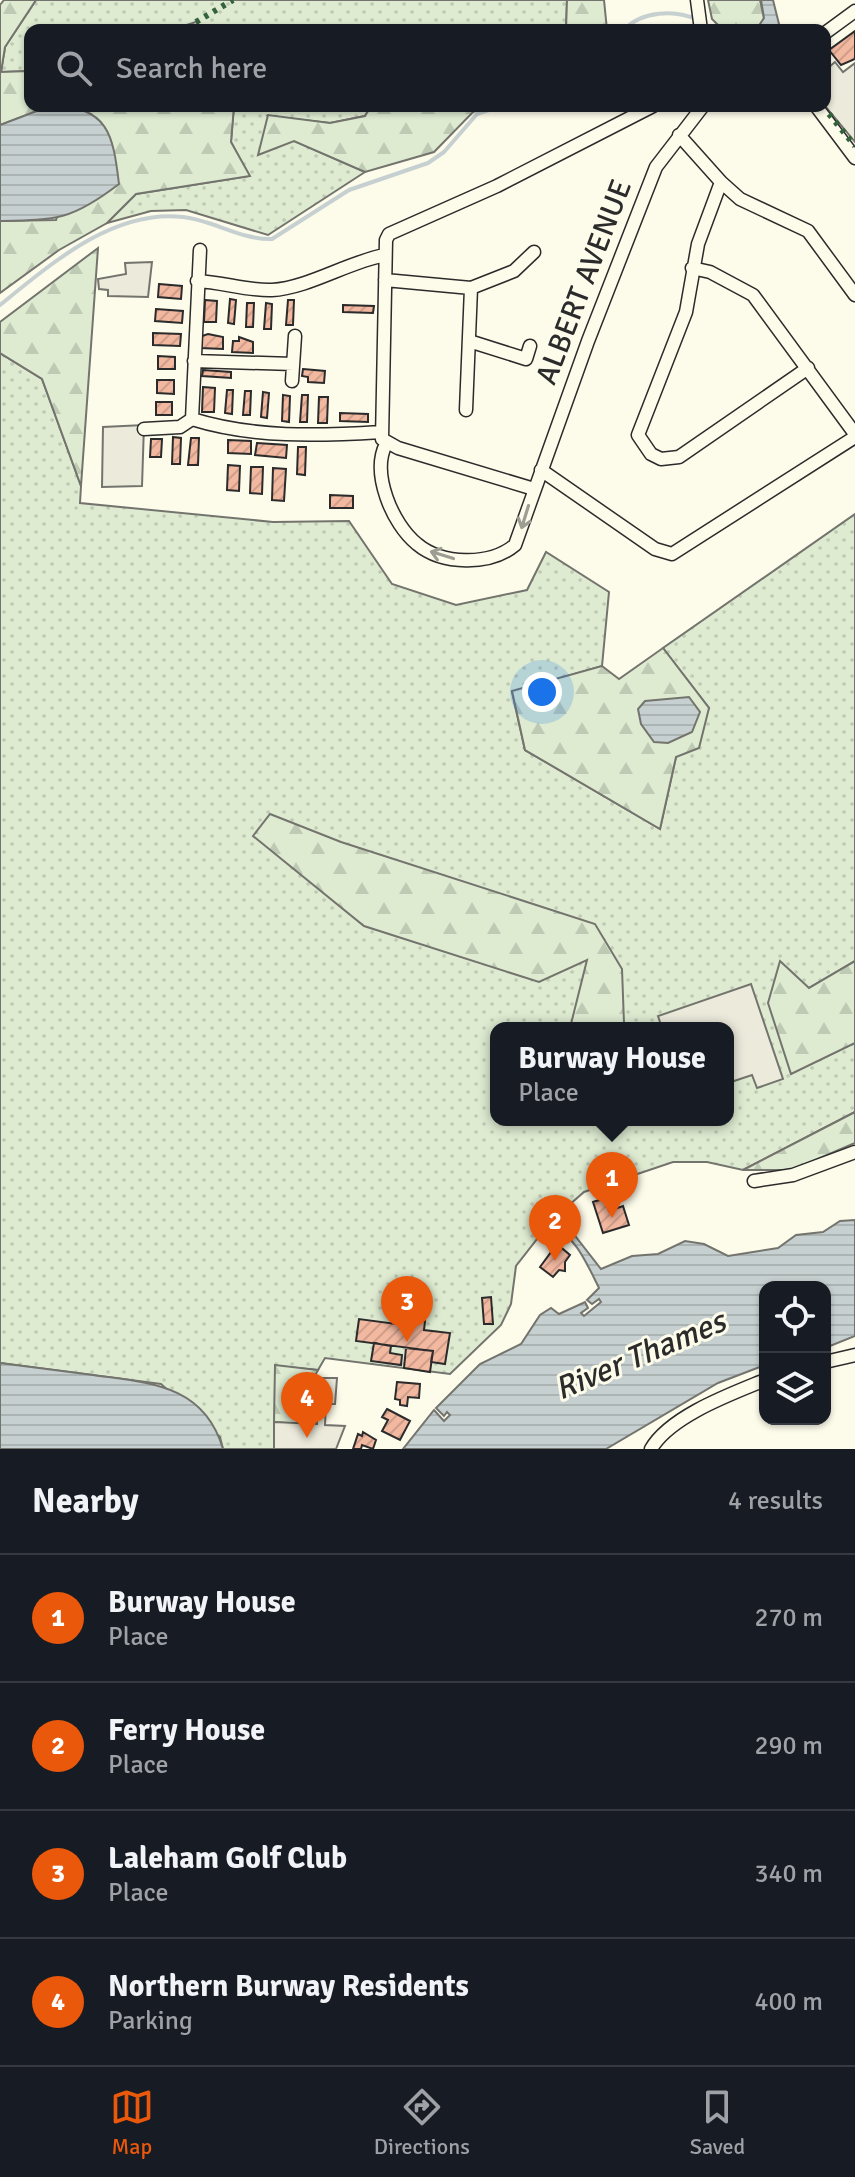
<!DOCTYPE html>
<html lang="en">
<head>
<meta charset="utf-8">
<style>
	body { margin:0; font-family:Signika,sans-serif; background:#20242c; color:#f1f3f6 }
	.controls { position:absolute; right:24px; bottom:24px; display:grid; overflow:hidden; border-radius:16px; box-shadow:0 2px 6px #0004 }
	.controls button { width:72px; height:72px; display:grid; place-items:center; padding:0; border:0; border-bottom:2px solid #363941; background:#171b24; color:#f1f3f6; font:40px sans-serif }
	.you { position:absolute; left:542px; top:692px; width:28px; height:28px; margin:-20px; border:6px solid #fff; border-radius:50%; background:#1a73e8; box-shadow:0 0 0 12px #1a73e833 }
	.badge { display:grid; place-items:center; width:52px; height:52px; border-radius:50%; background:#ea580c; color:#fff; font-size:26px; font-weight:700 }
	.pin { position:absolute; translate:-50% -66px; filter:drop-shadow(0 2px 4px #0008) }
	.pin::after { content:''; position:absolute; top:42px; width:28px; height:24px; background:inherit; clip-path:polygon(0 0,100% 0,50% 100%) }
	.popup { position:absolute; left:490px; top:1022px; width:244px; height:104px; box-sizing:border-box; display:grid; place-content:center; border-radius:16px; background:#171b24; filter:drop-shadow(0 2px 6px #0005); font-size:26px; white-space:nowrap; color:#9ea1a6 }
	.popup b { font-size:30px; color:#f1f3f6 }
	.popup::after { content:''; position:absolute; left:50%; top:100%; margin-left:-16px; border:16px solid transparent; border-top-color:#171b24 }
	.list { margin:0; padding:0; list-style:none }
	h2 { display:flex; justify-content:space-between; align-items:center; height:104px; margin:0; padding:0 32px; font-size:34px }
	h2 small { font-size:26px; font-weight:400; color:#9ea1a6 }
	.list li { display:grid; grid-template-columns:52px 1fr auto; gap:24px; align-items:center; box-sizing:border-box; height:128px; padding:0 32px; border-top:2px solid #363941 }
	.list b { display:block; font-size:30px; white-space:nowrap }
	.list p { margin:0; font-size:26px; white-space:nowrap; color:#9ea1a6 }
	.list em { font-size:26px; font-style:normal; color:#9ea1a6 }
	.icon { flex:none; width:44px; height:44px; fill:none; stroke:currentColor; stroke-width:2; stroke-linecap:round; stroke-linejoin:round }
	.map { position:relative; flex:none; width:855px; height:1449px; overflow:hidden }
	.search { position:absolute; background:#171b24; box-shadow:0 2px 6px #0004; left:24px; right:24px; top:24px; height:88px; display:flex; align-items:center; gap:20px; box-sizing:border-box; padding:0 28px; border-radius:16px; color:#9ea1a6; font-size:30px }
	.sheet { height:616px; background:#171b24 }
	nav { display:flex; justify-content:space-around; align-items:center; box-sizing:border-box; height:112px; border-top:2px solid #363941; background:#171b24; font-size:22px; color:#9ea1a6 }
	nav a { display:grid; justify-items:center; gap:4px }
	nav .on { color:#ea580c }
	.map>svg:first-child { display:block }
	.grass { fill:url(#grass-dots); stroke:#74746e; stroke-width:2; fill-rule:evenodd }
	.forest { fill:url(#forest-firs); stroke:#74746e; stroke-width:2 }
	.parking { fill:#eceadb; stroke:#74746e; stroke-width:2 }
	.water { fill:url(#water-rules); stroke:#74746e; stroke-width:2 }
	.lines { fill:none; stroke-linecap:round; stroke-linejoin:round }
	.stream { stroke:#c7d0d0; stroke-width:4 }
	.building { fill:url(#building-hatch); stroke:#2b2b2b; stroke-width:2 }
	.street-casing { stroke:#2b2b2b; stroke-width:15 }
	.street { stroke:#fdfbea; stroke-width:12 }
	.hedge { stroke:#34623c; stroke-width:6; stroke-dasharray:4 6; stroke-linecap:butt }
	.oneway { stroke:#9e9d94 }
	.labels { text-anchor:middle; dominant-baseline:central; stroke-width:6; stroke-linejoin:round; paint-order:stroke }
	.street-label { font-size:30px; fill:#2b2b2b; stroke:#fdfbea }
	.water-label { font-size:32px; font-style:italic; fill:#2b2b2b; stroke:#fdfbea }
</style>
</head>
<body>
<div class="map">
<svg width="855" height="1449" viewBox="0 0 855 1449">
	<defs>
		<pattern id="grass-dots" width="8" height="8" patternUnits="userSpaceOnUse" patternTransform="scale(2)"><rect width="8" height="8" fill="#deebd1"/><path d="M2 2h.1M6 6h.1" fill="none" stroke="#bfcab4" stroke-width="1.8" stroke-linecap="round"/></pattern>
		<pattern id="forest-firs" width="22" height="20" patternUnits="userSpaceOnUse" patternTransform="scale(2)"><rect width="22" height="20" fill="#deebd1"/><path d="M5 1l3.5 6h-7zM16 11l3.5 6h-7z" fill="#bfcab4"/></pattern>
		<pattern id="water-rules" width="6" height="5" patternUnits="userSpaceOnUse" patternTransform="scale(2)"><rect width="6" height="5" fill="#c7d0d0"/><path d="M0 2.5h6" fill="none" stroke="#abb3b3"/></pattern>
		<pattern id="building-hatch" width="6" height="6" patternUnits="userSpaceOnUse" patternTransform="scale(2)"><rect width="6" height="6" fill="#f2b8a0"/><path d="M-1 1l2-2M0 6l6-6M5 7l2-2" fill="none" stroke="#d09e8a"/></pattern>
	</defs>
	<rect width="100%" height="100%" fill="#fdfbea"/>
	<path class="grass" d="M36,0H567L566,30H202L196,22L171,30H30V71L1,72L5,47Z
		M234,106H371L365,116L330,123L268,116L294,141L365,172L268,235L186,210L151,211L107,223L136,194L249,176L231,142Z
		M0,353L42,379L81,486L80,503L273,522L349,521L392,584L456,605L527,590L546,552L609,592L602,666L512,692L525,750L660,829L676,757L709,708L663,648L855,514V961L809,988L792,1073L855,1043V1112L743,1170L707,1162H673L584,1192L552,1220L516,1266L511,1304L501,1325L450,1374L325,1358L318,1370L276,1366L274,1449H223L220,1437L161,1384L0,1363ZM496,1028H728V1120H496Z"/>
	<path class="forest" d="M4,0H36L5,47L1,72L30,71V106H50L0,125V5Z
		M567,0H604L607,30H566Z
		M708,0H760L764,18L760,27L723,30L712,19Z
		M57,106H234L231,142L250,176L136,194L107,223L59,250L0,293V221L56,220L91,114Z
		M371,106H488L473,112L434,152L365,172L294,141L258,155L268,115L330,123L365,116Z
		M98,248L81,486L42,379L0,353V322Z
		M663,648L709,708L699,748L676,757L660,829L525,750L512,691L602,666L619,679Z
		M270,814L341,842L595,924L622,969L624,1023L606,1028H570L587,960L539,982L364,926L253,836Z
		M780,961L809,988L855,961V1043L791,1074L768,1003Z
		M855,1112V1143L792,1170H743Z
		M275,1365L318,1370L301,1400L318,1401L317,1425L274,1422Z"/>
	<path class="parking" d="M835,62L843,72L855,63V142L825,106V64L828,68Z
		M152,262L148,297L108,296V290L99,289L98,279L126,274L125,263Z
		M144,425L142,486L102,487L103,427Z
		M751,984L783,1079L757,1088L752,1075L728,1083V1028H662L658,1016Z
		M302,1378H337L335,1404H326L325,1425L345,1426L336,1449H274V1422L317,1424V1401L301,1400Z"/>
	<path class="water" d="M761,0H773L779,24L777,30H756L764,18Z
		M50,106C109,106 113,135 119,184C72,220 57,220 0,221V125Z
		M689,697L700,712L692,732L668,743L654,742L641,724L638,709L645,701Z
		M552,1220L565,1223L601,1269L632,1256L658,1254L685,1241L704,1244L728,1256L778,1248L796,1235L823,1232L840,1221L855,1220V1336L825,1348V1287H765V1365L718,1383L606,1449H403L434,1410L444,1421L450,1415L447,1412L444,1416L436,1408L480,1364L521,1344L540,1315L551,1308L559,1314L585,1302L588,1308L581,1313L584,1316L601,1302L599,1299L592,1304L587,1300L599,1288C586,1262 576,1236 549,1224Z
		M0,1363C31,1367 62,1371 93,1375C149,1383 204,1384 223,1449H0Z"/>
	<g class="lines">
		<path class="stream" d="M624,30C641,11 675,9 698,20
			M0,305C51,264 113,209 183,217C213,220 241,240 272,239L349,190L428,163L444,152L477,114L500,106"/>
	</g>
	<path class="building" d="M855,31V59L841,65L829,50Z
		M159,284L182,286L181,299L158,297Z
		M230,299L236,300L234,324L228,323Z
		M205,300L217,301L216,322H204Z
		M288,300H294L293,325H286Z
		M247,303H254L253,327H246Z
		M266,303L272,304L271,329H264Z
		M343,305L374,306L373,313L343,312Z
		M156,309L183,311L182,323L155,321Z
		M153,333L181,334L180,346L153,345Z
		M208,334L223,337V349L201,348L202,336Z
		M239,337L253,342V353L232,352L233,341H239Z
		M158,356L175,357V369H158Z
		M303,369L325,371L324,383L308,382V377L302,376Z
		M203,370L231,372V378L202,376Z
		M157,380H174V394L157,393Z
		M203,387L215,388L214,412H202Z
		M227,390H233L232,414L225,413Z
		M245,391H251L250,415H243Z
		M263,392L269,393L267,418L261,417Z
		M283,395L290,396L289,422L282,421Z
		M302,395H308L307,422H300Z
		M319,397H328L327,423H318Z
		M156,402H172V415H156Z
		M340,413L368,414V422L340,421Z
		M173,437L181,438L180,464H172Z
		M191,438H199L198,465H188Z
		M151,439H162L161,457H150Z
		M228,440L251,441V454L228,453Z
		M257,443L287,445L286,458L255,455Z
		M298,447H306L305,475L297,474Z
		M228,465L240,466L239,491L227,490Z
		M251,467H263L262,494L250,493Z
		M273,468L286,469L284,501L272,500Z
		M330,495L353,496V508H330Z
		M605,1198L609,1211L623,1206L629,1225L603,1233L593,1202Z
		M557,1244L570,1255L565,1262V1271L559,1270L553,1277L540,1267Z
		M491,1297L493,1324H484L482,1298Z
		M397,1317L425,1321L424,1330L450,1333L445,1364L431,1362L433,1351L356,1341L359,1319L396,1324Z
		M374,1343L391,1346L390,1353L402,1355L401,1365L371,1361Z
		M406,1348L433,1351L430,1372L404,1368Z
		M397,1382L420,1384L419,1398L408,1397L407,1406L400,1405V1400L395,1399Z
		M387,1409L410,1421L400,1440L382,1431L388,1420L382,1417Z
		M363,1432L376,1440L373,1449L362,1445L361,1449H353L358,1434L362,1436Z"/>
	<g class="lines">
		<g class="street-casing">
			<path id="street" d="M697,0L701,30
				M825,33L855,11
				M816,106L855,158
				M679,135L721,182L698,244L686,312L638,435L651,454L661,459L679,457L808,368
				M721,182L740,199L808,231L855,295
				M692,268L710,272L753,295L855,434
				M385,280L471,288L466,410
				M197,281C222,282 247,291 272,290C308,288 348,262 385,255
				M471,288L514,271L534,252
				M469,341L526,359L530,346
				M194,361L293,364
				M292,381L295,336
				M192,419C253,438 318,436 381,432
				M144,429L180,427L192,419L200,250
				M386,444C371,473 392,524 417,544C442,565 490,566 515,545L588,341L656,167L703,106
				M541,470L655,549L672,554L855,437
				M534,489L398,448L382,439L386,240L389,234L497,186L653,106
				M754,1181L793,1175L855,1152
				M825,1362L855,1355
				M651,1449C670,1416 731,1394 765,1380"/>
		</g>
		<use href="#street" class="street"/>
		<path class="hedge" d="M196,22L233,0
			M829,114L855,146"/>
	</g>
	<defs><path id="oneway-shaft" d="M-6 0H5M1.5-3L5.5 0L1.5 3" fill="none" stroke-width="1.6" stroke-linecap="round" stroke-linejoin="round" transform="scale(2)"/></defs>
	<g class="oneway">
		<use href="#oneway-shaft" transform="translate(525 517) rotate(107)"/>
		<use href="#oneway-shaft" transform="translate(442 555) rotate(-163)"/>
	</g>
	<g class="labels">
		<g class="street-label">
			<text transform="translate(584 282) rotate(-69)">ALBERT AVENUE</text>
		</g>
		<g class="water-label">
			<text transform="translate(640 1355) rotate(-23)">River Thames</text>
		</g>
	</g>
</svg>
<div class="controls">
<button><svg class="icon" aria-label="locate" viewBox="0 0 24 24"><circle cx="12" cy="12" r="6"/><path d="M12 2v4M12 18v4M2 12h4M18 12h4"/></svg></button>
<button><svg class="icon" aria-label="layers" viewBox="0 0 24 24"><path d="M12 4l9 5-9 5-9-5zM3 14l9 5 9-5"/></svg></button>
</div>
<div class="you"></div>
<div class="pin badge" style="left:612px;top:1218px">1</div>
<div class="popup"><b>Burway House</b>Place</div>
<div class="pin badge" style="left:555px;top:1261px">2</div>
<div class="pin badge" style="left:407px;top:1342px">3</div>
<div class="pin badge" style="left:307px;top:1438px">4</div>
<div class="search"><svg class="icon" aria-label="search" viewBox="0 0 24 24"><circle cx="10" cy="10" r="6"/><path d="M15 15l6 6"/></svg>Search here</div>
</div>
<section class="sheet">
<h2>Nearby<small>4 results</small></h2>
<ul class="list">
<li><span class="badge">1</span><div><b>Burway House</b><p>Place</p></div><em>270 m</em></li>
<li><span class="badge">2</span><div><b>Ferry House</b><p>Place</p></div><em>290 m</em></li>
<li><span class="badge">3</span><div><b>Laleham Golf Club</b><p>Place</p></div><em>340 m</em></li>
<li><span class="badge">4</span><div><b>Northern Burway Residents</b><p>Parking</p></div><em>400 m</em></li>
</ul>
</section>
<nav>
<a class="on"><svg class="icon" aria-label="map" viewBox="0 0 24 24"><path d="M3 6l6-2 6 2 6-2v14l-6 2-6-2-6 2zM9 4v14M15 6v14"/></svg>Map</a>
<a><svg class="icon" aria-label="directions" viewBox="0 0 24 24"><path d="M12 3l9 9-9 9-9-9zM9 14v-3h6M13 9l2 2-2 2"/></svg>Directions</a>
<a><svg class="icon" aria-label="saved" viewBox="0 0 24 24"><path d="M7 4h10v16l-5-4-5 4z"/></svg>Saved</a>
</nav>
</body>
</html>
